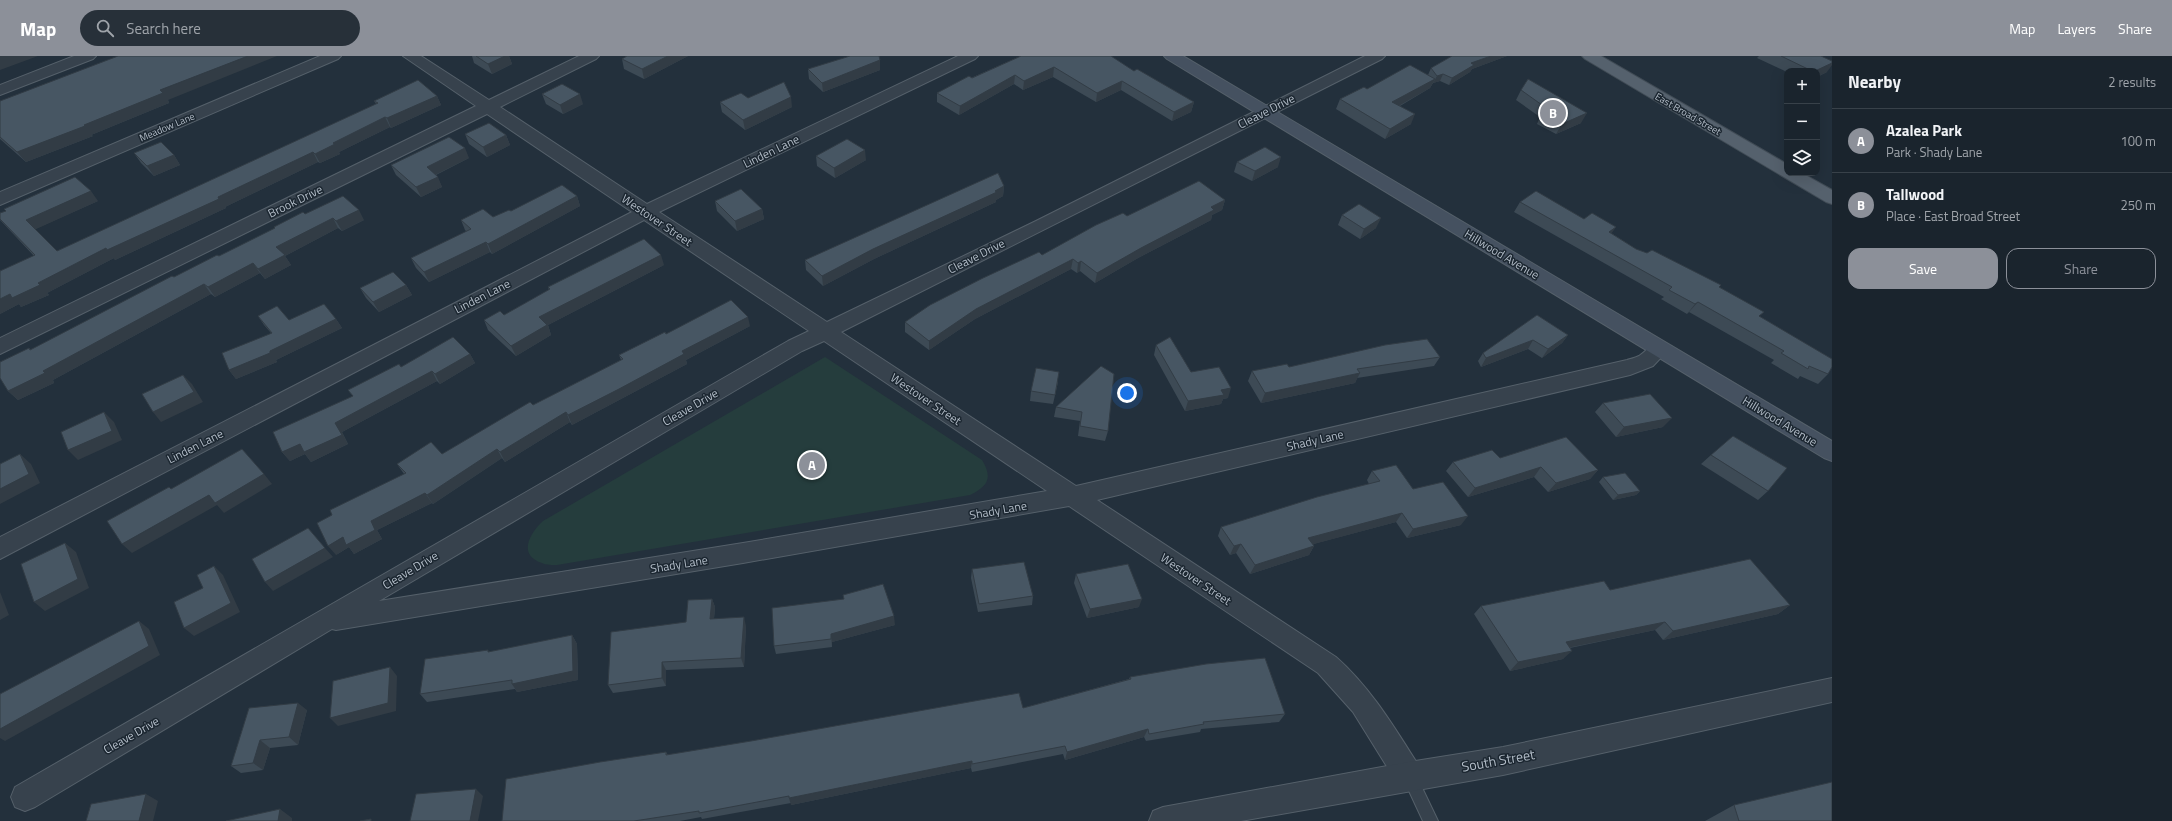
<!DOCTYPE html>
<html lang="en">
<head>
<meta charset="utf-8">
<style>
	body { margin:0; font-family:"Titillium Web",sans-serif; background:#273039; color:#f1f3f6 }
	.controls { position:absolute; right:12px; top:12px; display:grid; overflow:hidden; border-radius:8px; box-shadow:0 4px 16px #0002 }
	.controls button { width:36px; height:36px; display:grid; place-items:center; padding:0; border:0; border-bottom:1px solid #384149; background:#1a242d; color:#f1f3f6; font:20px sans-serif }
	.you { position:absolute; left:1127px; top:337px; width:14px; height:14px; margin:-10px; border:3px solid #fff; border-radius:50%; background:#1a73e8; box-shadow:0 0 0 6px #1a73e833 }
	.badge { display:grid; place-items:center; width:26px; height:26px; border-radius:50%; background:#8c9099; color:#fff; font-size:13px; font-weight:700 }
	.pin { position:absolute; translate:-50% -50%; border:2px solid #fff; box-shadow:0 1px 4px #0006 }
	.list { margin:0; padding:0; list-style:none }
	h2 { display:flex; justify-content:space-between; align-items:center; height:52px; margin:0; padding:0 16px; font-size:17px }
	h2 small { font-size:13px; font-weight:400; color:#9fa4aa }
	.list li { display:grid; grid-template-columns:26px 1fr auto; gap:12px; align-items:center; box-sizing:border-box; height:64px; padding:0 16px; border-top:1px solid #384149 }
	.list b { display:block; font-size:15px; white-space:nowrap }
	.list p { margin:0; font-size:13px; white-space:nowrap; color:#9fa4aa }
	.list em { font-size:13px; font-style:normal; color:#9fa4aa }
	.actions { display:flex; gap:8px; padding:12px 16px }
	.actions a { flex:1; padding:9px 0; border:1px solid #8c9099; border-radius:12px; text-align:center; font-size:14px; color:#8c9099 }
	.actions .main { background:#8c9099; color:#fff }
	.icon { flex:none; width:22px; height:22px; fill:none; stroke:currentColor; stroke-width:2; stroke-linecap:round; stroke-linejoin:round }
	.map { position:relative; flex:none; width:1832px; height:765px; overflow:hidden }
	header { display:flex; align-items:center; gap:24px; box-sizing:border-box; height:56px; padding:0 20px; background:#8c9099; color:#fff }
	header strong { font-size:19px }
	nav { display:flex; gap:22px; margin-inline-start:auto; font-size:14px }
	.search { width:280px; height:36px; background:#273039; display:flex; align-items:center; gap:10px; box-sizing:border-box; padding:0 14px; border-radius:22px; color:#9fa4aa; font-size:15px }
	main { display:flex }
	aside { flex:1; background:#1a242d }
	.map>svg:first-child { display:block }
	.green { fill:#253d3d }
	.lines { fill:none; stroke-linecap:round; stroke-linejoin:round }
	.service-casing { stroke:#55606a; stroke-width:2 }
	.minor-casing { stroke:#55606a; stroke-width:2 }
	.tertiary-casing { stroke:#55606a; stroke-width:2 }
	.secondary-casing { stroke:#55606a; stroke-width:2 }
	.primary-casing { stroke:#404b55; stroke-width:2 }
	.service { fill:#37424d; fill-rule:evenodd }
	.minor { fill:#37424d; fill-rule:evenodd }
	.tertiary { fill:#37424d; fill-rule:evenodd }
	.secondary { fill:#455160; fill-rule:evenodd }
	.primary { fill:#55616d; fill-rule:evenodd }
	.wall { fill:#3d4a55 }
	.shaded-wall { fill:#323c45 }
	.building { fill:#475663; stroke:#323c45 }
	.labels { text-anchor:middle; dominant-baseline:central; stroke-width:3; stroke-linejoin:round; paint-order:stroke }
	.far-street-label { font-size:10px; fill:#b3bdc8; stroke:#1c2731 }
	.street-label { font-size:12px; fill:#b3bdc8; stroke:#1c2731 }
	.near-street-label { font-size:14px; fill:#b3bdc8; stroke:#1c2731 }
</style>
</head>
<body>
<header>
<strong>Map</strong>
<div class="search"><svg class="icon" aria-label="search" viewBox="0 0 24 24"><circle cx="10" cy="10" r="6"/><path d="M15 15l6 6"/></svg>Search here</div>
<nav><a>Map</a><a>Layers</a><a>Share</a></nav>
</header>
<main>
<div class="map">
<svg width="1832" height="765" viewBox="0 0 1832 765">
	<rect width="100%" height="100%" fill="#23303c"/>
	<path class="green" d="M825,301L982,404C993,422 988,430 970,439L557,509C553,509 546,509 542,507C517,499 530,477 543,465Z"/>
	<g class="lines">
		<g class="service-casing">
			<path id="service" d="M1410,715L1415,717L1438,765H1423L1403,722L1405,717Z"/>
		</g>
		<g class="minor-casing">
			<path id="minor" d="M320,0H341L338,3L0,149V136Z
				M403,0H421L489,44L579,0H599L596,3L500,51L647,148L958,0H978L975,3L659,156L827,266L1036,165L1365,0H1385L1382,3L841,276L1076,430L1627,304C1630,303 1635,302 1639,300C1650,293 1652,284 1666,288L1669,293L1653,310L1630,319L1097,444L1336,601C1371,632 1394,671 1419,710L1423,720L1419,730L1409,734L1399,730L1353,656L1318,617L1069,450L743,507L336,574L332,573L35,751L25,755L15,751L11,741L15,731L788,285L809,275L644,164L0,503V481L632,156L487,58L0,298V282L476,50ZM824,285L1047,435L743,487L379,545L802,295Z"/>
		</g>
		<g class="tertiary-casing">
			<path id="tertiary" d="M74,0H96L93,3L0,39V29Z
				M1832,622V646L1503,719L1241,765H1149L1153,755L1163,751L1409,706L1503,691Z"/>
		</g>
		<g class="secondary-casing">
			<path id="secondary" d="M1164,0H1183L1832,385V405L1824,402L1167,3Z"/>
		</g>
		<g class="primary-casing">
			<path id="primary" d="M1582,0H1601L1787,108V117H1802L1832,134V148L1826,146L1585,3Z"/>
		</g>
		<use href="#service" class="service"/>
		<use href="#minor" class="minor"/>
		<use href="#tertiary" class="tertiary"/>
		<use href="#secondary" class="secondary"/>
		<use href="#primary" class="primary"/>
	</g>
	<path class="wall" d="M472,0H509L512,8L492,18L474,7Z
		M627,0H688L644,23L624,13L622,3Z
		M1021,0L1134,15L1194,46L1191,56L1172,65L1121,34L1096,46L1053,21L1023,34L1014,28L959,59L937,46V37Z
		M1452,0H1507L1472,13L1470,16L1449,29L1440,25L1433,27L1430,32L1400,50L1411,68L1385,83L1336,53L1340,43L1367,33L1428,19L1431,12Z
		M1759,0H1821L1827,16L1817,21V15H1787V16L1757,2Z
		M880,4V14L823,36L809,23L808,13Z
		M1521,34L1581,67L1556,78L1537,68L1540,61L1516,44Z
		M542,38L583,48L563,58L546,48Z
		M437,40L441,49L391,72L390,71L339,96L340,98L320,107L318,106L225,151L226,152L115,204L114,202L47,237L49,239L21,251L19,248L0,258V215L34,200L0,164L6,155L98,145L35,173L57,195L376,48L374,45Z
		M748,42L792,51L745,74L722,56L720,46Z
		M168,44L169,47L91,79L93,80L26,106L0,83V45Z
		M465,78L506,79L510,89L487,101L469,88Z
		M134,97L174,99L180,109L154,120L141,107Z
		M816,100L866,104L835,122L817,110Z
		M469,102L436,119L442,131L421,141L396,119L391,109Z
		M1237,106L1278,111L1252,125L1234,116Z
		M1004,130L1003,140L996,144V146L874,203L823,230L806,214L805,204Z
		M577,140L580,150L492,198L490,196L429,226L416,212L411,202L467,176L465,174L461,164L493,161L511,155Z
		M1225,144L1222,154L1212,159L1211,164L1138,202L1095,227L1080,215L1077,217L1071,213L975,263L929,294L905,276V266L1127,160Z
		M715,145L762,153L764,163L737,175L717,155Z
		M1520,146L1611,177L1636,193L1721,229L1719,231L1759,261L1828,318L1818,328L1800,320L1798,323L1771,307L1774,304L1689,256L1687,258L1661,243L1664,241L1514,156Z
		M305,158L364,164L342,175L338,172L285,200L291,209L265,223L260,217L215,241L211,238L53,324L54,327L18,344L8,335L29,292L31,294L174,221L219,200L275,173L274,171Z
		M1342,159L1376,172L1360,183L1338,169Z
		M664,209L548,269L551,279L516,300L488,274L484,264L504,259L549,234L548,231Z
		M406,229L412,239L379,256L366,242L360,232Z
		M1537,259L1568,279L1562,287L1542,302L1528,293L1481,311L1478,305L1483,297Z
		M258,260L289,264L336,263L342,272L276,304L277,306L236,323L229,314L271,277L264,269Z
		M750,270L686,304L687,308L572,369L570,366L505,406L502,402L433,448L432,447L377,474L382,483L354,498L349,491L336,499L404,418L397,408L442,398L533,349L621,304L619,299L666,278Z
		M1156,289L1191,316L1228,342L1223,343L1221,348L1185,355L1154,299Z
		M470,298L475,307L440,328L437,325L342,376L348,388L311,406L305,398L290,405L282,396L353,340L348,334L401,311Z
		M1440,301L1434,310L1357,322L1355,327L1261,347L1248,325L1252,315L1289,311Z
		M1101,310L1108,375L1105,385L1078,380L1080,365L1054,361L1056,351Z
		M1058,326L1053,348L1030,345L1031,335Z
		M1603,347L1663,371L1616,381L1595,356Z
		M1711,399L1768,435L1758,444L1701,408Z
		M1500,402L1598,414L1590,423L1548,436L1534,421L1468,441L1446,415L1453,406Z
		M1372,415L1413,433L1461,469L1407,482L1396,466L1313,488L1314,490L1309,499L1250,518L1236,497L1230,499L1218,480L1221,471L1369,428L1367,424Z
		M1603,421L1640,435L1636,439L1613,444L1599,426Z
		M972,513L1033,540L1032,549L978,556L971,522Z
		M1076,518L1139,551L1087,562L1074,527Z
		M1610,534L1790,549L1778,558L1663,584L1655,574L1570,592L1563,603L1510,615L1474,558L1481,550Z
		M843,539L895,569L832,586V591L776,598L774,590L844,543Z
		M712,543L715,551L714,563L746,570L744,611L666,614V630L613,637L608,629L686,566Z
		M572,579L577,588L578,624L517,636L515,633L427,646L420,638L490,596Z
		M1130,621L1285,658L1279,666L1201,673L1200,676L1146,685L1144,681L1065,704L1063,698L972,716L971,712L791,749V747L702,763L701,761L680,765H502L666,696L668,699L1023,652L1129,623Z
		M249,652L307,654L298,689L270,692L263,714L241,717L231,710Z
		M1734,749L1832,765H1705Z"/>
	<path class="shaded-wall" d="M0,0H38L0,14Z
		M248,0H277L168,44L169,47L91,79L93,80L26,106L17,96L84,69L160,34Z
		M505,0H509L512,8L492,18L488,8Z
		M668,0H688L644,23L642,13Z
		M1491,0H1507L1472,13L1470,16L1449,29L1452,22L1471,7Z
		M880,4V14L823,36L822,27Z
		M1832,7V9L1827,16L1817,21V15H1815Z
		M1054,11L1053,21L1023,34L1024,25Z
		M1443,18L1440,25L1433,27L1437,20Z
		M1015,19L1014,28L959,59L960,50Z
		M1435,23L1430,32L1388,56L1392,46Z
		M1122,25L1121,34L1096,46L1097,37Z
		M580,38L583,48L563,58L560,49Z
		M437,40L441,49L391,72L387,62Z
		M791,41L792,51L745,74L743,64Z
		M1194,46L1191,56L1172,65L1174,56Z
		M1587,57L1581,67L1556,78L1562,68Z
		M1415,58L1411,68L1385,83L1390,73Z
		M385,61L390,71L339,96L340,98L320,107L315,98L333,87Z
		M506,79L510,89L487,101L483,91Z
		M465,92L469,102L431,121L427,111Z
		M865,94L866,104L835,122L834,112Z
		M313,96L318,106L225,151L226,152L115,204L107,194Z
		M174,99L180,109L154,120L147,110Z
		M1281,101L1278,111L1252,125L1255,115Z
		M438,121L442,131L421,141L416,131Z
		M1004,130L1003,140L996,144V146L874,203L823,230L822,220L873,193Z
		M91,135L98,145L34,174L26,164Z
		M577,140L580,150L492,198L488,188Z
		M1225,144L1222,154L1212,159L1211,164L1138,202L1095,227L1097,217L1211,151Z
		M762,153L764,163L737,175L735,165Z
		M359,154L364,164L342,175L336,165Z
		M333,162L338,172L285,200L291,209L265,223L258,213L276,191Z
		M1381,162L1376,172L1360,183L1364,173Z
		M1616,171L1609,181V176Z
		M486,186L490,196L429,226L424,216Z
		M106,192L114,202L47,237L49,239L21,251L19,248L0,258V243L10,238L38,227Z
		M661,199L664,209L548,269L551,279L516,300L511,290L539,261Z
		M1073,203L1071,213L975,263L929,294V285L976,253Z
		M1081,205L1080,215L1077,217L1078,207Z
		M253,207L260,217L215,241L208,231Z
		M204,228L211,238L53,324L54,327L18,344L8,335L43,315Z
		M406,229L412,239L379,256L373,246Z
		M1698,246L1689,256L1687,258L1695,248Z
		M748,261L750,270L686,304L687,308L572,369L568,359L682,295Z
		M336,263L342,272L276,304L277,306L236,323L229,314Z
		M1568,279L1562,287L1542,302L1548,293Z
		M1533,284L1528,293L1481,311L1486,302Z
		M470,298L475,307L440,328L435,318Z
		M432,315L437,325L342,376L348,388L311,406L305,398L290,405L282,396L335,367Z
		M1360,317L1355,327L1261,347L1265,337Z
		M183,319L192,328L203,346L161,366L153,356Z
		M1231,332L1228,342L1223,343L1221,348L1185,355L1188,345L1221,334Z
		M104,356L114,366L122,384L78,404L68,394Z
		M566,356L570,366L505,406L500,396Z
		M1672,362L1663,371L1616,381L1624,371Z
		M497,393L502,402L433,448L427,439Z
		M20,398L31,408L40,427L0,448V433Z
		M1541,411L1534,421L1468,441L1475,432Z
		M1598,414L1590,423L1548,436L1556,427Z
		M264,418L272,428L224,457L217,449L132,497L122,488L209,439Z
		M1640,435L1636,439L1613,444L1618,439Z
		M425,437L432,447L377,474L382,483L354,498L349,491L336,499L328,490L371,465Z
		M1402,457L1396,466L1303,491L1308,482Z
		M1468,460L1461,469L1407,482L1413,473Z
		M65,487L76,496L89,532L45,555L34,546Z
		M1241,488L1236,497L1230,499L1234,490Z
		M1314,490L1309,499L1250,518L1255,509Z
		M325,492L333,501L273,535L265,526Z
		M214,510L223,519L240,556L194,580L184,572Z
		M0,536L9,559L0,564Z
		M712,543L715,551L713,572L710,563Z
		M1142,543L1139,551L1087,562L1090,553Z
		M1790,549L1778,558L1663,584L1673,575Z
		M894,560L895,569L832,586V591L831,578Z
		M744,561L746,570L744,611L741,602Z
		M139,565L149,573L160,599L5,685L0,682V673Z
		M1665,566L1655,574L1557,594L1566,586Z
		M572,579L577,588L578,624L517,636L512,628Z
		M1572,595L1563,603L1510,615L1518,606Z
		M662,606L666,614V630L662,622Z
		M390,611L397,620L396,655L338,670L330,662Z
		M298,647L307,654L298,689L289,681Z
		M1148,673L1144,681L1065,704L1067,696Z
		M260,684L270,692L263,714L253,707Z
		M972,705L971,712L791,749L789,742Z
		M476,733L483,740L478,765H470Z
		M146,738L158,745L153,765H139Z
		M280,753L292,762V765H278Z"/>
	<path class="building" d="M118,0H248L160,34L163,37L84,69L85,70L17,96L0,81V45Z
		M476,0H505L488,8Z
		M627,0H668L642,13L622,3Z
		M850,0H879L880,4L822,27L808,13Z
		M1021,0H1111L1134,15L1137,13L1194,46L1174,56L1122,25L1097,37L1054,11L1024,25L1015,19L960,50L937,37L969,20L972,22Z
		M1452,0H1491L1471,7L1474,9L1452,22L1443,18L1437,20L1431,12Z
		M1781,0H1821L1832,5V7L1815,15H1812Z
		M1410,9L1435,23L1392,46L1415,58L1390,73L1340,43L1364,31L1367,33Z
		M1528,23L1587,57L1562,68L1542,58L1549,54L1521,34Z
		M418,24L437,40L387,62L385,61L333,87L335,88L315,98L313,96L218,141L219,143L107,194L106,192L38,227L40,229L12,242L10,238L0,243V215L35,199L0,163V157L6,155L4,153L75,121L91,135L26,164L57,195L378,47L374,45Z
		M784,26L791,41L743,64L720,46L741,37L748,42Z
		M562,28L580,38L560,49L542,38Z
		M489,67L506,79L483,91L465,78Z
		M449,81L465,92L427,111L438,121L416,131L391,109Z
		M847,83L865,94L834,112L816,100Z
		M161,86L174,99L147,110L134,97Z
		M1265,91L1281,101L1255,115L1237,106Z
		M998,117L1004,130L995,135L997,136L873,193L822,220L805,204Z
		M1199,125L1225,144L1211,151L1214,154L1141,192L1097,217L1081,205L1078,207L1073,203L976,253L929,285L905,266L930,249L983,222L1039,196L1042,199L1096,169L1123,157L1127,160Z
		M562,129L577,140L488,188L486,186L424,216L411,202L471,173L461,164L483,153L493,161L509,154L511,155Z
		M741,133L762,153L735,165L715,145Z
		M1536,135L1584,163L1592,157L1616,171L1609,176L1636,193L1647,197L1652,194L1721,229L1719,231L1764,256L1759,260L1832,303V311L1828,318L1809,310L1808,313L1781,297L1784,295L1698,246L1695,248L1669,234L1672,231L1520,146Z
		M343,140L359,154L336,165L333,162L276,191L285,199L258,213L253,207L208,231L204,228L43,315L45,317L8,335L0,322V306L29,292L30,294L172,220L174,221L217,199L219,200L275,172L274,171L303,156L305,158Z
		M1359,148L1381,162L1364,173L1342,159Z
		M644,183L661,199L539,261L547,269L511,290L484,264L500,255L504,259L550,233L548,231Z
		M393,216L406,229L373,246L360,232Z
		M731,244L748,261L682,295L684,298L619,333L568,359L566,356L500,396L497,393L427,439L425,437L371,465L375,474L346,489L343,481L328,490L317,467L332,459L330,454L406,417L397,408L431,386L442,398L530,346L533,349L623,303L619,299L665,276L666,278Z
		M324,248L336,263L270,295V297L229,314L222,297L272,277L258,260L277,250L289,264Z
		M1537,259L1568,279L1548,293L1533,284L1486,302L1483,297Z
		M453,281L470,298L435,318L432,315L335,367L342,379L304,396L300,388L282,396L273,376L353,340L348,334L399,308L401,311Z
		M1170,281L1191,316L1219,311L1231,332L1221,334L1224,339L1188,345L1156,289Z
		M1427,283L1440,301L1357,313L1360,317L1265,337L1252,315L1287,308L1289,311L1385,289Z
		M1101,310L1114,318L1108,375L1080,370L1082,356L1056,351Z
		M1036,312L1059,316L1055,339L1031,335Z
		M183,319L194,336L153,356L142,338Z
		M1650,338L1672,362L1624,371L1603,347Z
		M104,356L112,375L68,394L61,376Z
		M1733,380L1787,412L1768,435L1711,399Z
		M1566,381L1598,414L1556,427L1541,411L1475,432L1453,406L1492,394L1500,402Z
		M242,393L264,418L215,447L209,439L122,488L107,465L169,431L171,433Z
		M20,398L29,418L0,433V408Z
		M1396,409L1413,433L1443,426L1468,460L1413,473L1402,457L1308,482L1314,490L1255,509L1241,488L1234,490L1221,471L1317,441L1380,425L1372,415Z
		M1625,417L1640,435L1618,439L1603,421Z
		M308,472L325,492L265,526L252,503Z
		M65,487L78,523L34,546L21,508Z
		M1750,503L1790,549L1673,575L1665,566L1566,586L1572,595L1518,606L1481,550L1604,525L1610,534Z
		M1024,506L1033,540L979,548L972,513Z
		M1128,508L1142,543L1090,553L1076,518Z
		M214,510L231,547L184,572L174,546L203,532L197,519Z
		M883,528L894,560L831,578V583L774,590L772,552L844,543L843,539Z
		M712,543L710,563L744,561L741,602L662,606V622L608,629L611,576L686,566L688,544Z
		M139,565L149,590L0,673V638Z
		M572,579L573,615L512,628V624L420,638L425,603L488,594V596Z
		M1265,602L1285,658L1203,666L1204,668L1149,678L1148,673L1067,696L1065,690L972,708V705L789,742V740L699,757V755L634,765H502L506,723L600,706L666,696V699L751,685L1019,637L1023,652L1131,623L1130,621L1206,608Z
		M390,611L388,647L330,662L333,625Z
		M298,647L289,681L260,684L253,707L231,710L249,652Z
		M1832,726V765H1739L1734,749Z
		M476,733L470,765H410L416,738Z
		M146,738L139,765H86L91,748Z
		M280,753L278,765H226Z
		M371,763V765H360Z"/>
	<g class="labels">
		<g class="far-street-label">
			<text transform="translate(1688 58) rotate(30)">East Broad Street</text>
			<text transform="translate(167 71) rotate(-23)">Meadow Lane</text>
		</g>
		<g class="street-label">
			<text transform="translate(1266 55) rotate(-27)">Cleave Drive</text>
			<text transform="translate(771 95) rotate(-26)">Linden Lane</text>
			<text transform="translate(295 145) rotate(-26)">Brook Drive</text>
			<text transform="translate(657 164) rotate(34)">Westover Street</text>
			<text transform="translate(1502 198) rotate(31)">Hillwood Avenue</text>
			<text transform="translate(976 200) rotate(-27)">Cleave Drive</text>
			<text transform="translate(482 240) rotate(-27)">Linden Lane</text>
			<text transform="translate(926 343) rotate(34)">Westover Street</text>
			<text transform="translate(690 351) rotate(-30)">Cleave Drive</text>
			<text transform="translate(1780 365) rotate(31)">Hillwood Avenue</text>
			<text transform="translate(1315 384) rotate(-13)">Shady Lane</text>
			<text transform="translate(195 390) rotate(-27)">Linden Lane</text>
			<text transform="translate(998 454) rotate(-10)">Shady Lane</text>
			<text transform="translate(679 508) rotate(-9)">Shady Lane</text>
			<text transform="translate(410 514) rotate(-31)">Cleave Drive</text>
			<text transform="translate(1196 523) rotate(34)">Westover Street</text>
			<text transform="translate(131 679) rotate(-30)">Cleave Drive</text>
		</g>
		<g class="near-street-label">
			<text transform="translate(1498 704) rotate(-10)">South Street</text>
		</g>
	</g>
</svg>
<div class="controls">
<button>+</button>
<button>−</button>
<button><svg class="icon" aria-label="layers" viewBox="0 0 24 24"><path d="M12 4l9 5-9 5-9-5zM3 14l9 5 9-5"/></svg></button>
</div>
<div class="you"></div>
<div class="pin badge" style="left:812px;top:409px">A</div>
<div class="pin badge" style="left:1553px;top:57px">B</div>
</div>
<aside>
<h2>Nearby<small>2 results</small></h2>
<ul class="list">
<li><span class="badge">A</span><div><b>Azalea Park</b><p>Park · Shady Lane</p></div><em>100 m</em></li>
<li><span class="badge">B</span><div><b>Tallwood</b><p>Place · East Broad Street</p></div><em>250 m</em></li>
</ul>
<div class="actions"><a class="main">Save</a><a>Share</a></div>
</aside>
</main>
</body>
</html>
